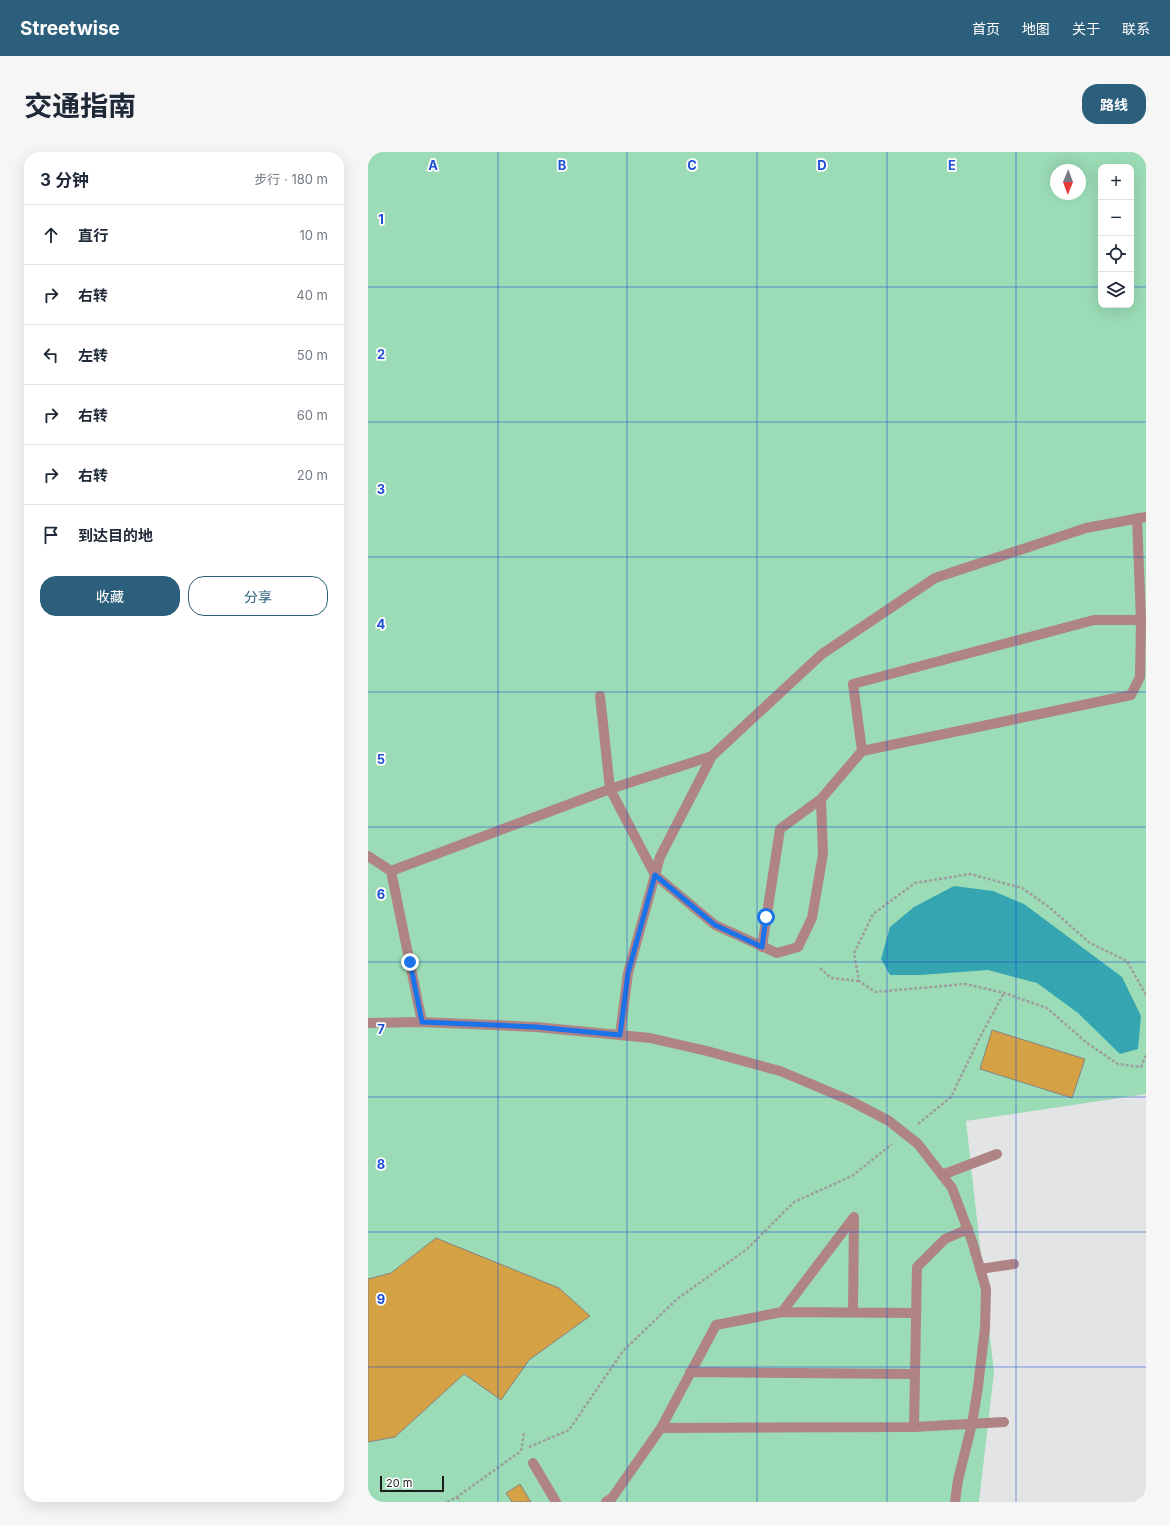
<!DOCTYPE html>
<html lang="zh">
<head>
<meta charset="utf-8">
<style>
	body { margin:0; font-family:Inter,"Noto Sans SC",sans-serif; background:#f6f6f7; color:#1f2937 }
	.controls { position:absolute; right:12px; top:12px; display:grid; overflow:hidden; border-radius:8px; box-shadow:0 4px 16px #0002 }
	.controls button { width:36px; height:36px; display:grid; place-items:center; padding:0; border:0; border-bottom:1px solid #e0e1e3; background:#fff; color:#1f2937; font:20px sans-serif }
	.compass { position:absolute; left:682px; top:12px; width:36px; height:36px; border-radius:50%; background:#fff; box-shadow:0 4px 16px #0002; rotate:181deg }
	.scale { position:absolute; left:12px; bottom:10px; width:64px; box-sizing:border-box; padding-left:4px; border:2px solid #1e1e1e; border-top:0; font-size:11px; line-height:14px; white-space:nowrap; color:#1e1e1e; -webkit-text-stroke:3px #fff; paint-order:stroke }
	.stop { position:absolute; width:12px; height:12px; margin:-9px; border:3px solid #1a73e8; border-radius:50%; background:#fff }
	.stop.end { background:#1a73e8; border-color:#fff; box-shadow:0 1px 4px #0008 }
	.list { margin:0; padding:0; list-style:none }
	h2 { display:flex; justify-content:space-between; align-items:center; height:52px; margin:0; padding:0 16px; font-size:17px }
	h2 small { font-size:13px; font-weight:400; color:#747a83 }
	.list li { display:grid; grid-template-columns:26px 1fr auto; gap:12px; align-items:center; box-sizing:border-box; height:60px; padding:0 16px; border-top:1px solid #e0e1e3 }
	.list b { display:block; font-size:15px; white-space:nowrap }
	.list em { font-size:13px; font-style:normal; color:#747a83 }
	.actions { display:flex; gap:8px; padding:12px 16px }
	.actions a { flex:1; padding:9px 0; border:1px solid #2c5f7c; border-radius:16px; text-align:center; font-size:14px; color:#2c5f7c }
	.actions .main { background:#2c5f7c; color:#fff }
	.icon { flex:none; width:22px; height:22px; fill:none; stroke:currentColor; stroke-width:2; stroke-linecap:round; stroke-linejoin:round }
	.map { position:relative; flex:none; width:778px; height:1350px; overflow:hidden; border-radius:16px }
	header { display:flex; align-items:center; gap:24px; box-sizing:border-box; height:56px; padding:0 20px; background:#2c5f7c; color:#fff }
	header strong { font-size:19px }
	nav { display:flex; gap:22px; margin-inline-start:auto; font-size:14px }
	.intro { display:flex; align-items:center; justify-content:space-between; box-sizing:border-box; height:96px; padding:0 24px }
	h1 { margin:0; font-size:28px }
	.button { padding:10px 18px; border-radius:16px; background:#2c5f7c; color:#fff; font-size:14px; font-weight:700 }
	main { display:flex; gap:24px; padding:0 24px }
	aside { flex:1; background:#fff; border-radius:16px; box-shadow:0 4px 16px #0002 }
	.map>svg:first-child { display:block }
	.green { fill:#9bdcb6; fill-rule:evenodd }
	.water { fill:#35a5b1 }
	.building { fill:#d4a144; stroke:#858483 }
	.lines { fill:none; stroke-linecap:round; stroke-linejoin:round }
	.path { stroke:#9e9e9f; stroke-width:2.5; stroke-dasharray:3 2; stroke-linecap:butt }
	.service { stroke:#b08384; stroke-width:10 }
	.minor { stroke:#b08384; stroke-width:10 }
	.route { stroke:#1a73e8; stroke-width:5 }
	.grid { fill:none; stroke:#1d4ed8; stroke-width:1; stroke-opacity:0.55 }
	.grid-label { font-size:13px; text-anchor:middle; font-weight:bold; fill:#1d4ed8; stroke:#fff; stroke-width:3.5; stroke-linejoin:round; paint-order:stroke }
</style>
</head>
<body>
<header>
<strong>Streetwise</strong>
<nav><a>首页</a><a>地图</a><a>关于</a><a>联系</a></nav>
</header>
<div class="intro"><h1>交通指南</h1><a class="button">路线</a></div>
<main>
<aside>
<h2>3 分钟<small>步行 · 180 m</small></h2>
<ul class="list">
<li><svg class="icon" aria-label="ahead" viewBox="0 0 24 24"><path d="M12 20V5M6 11l6-6 6 6"/></svg><div><b>直行</b></div><em>10 m</em></li>
<li><svg class="icon" aria-label="right" viewBox="0 0 24 24"><path d="M7 20v-9h11M14 6l5 5-5 5"/></svg><div><b>右转</b></div><em>40 m</em></li>
<li><svg class="icon" aria-label="left" viewBox="0 0 24 24"><path d="M17 20v-9H6M10 6l-5 5 5 5"/></svg><div><b>左转</b></div><em>50 m</em></li>
<li><svg class="icon" aria-label="right" viewBox="0 0 24 24"><path d="M7 20v-9h11M14 6l5 5-5 5"/></svg><div><b>右转</b></div><em>60 m</em></li>
<li><svg class="icon" aria-label="right" viewBox="0 0 24 24"><path d="M7 20v-9h11M14 6l5 5-5 5"/></svg><div><b>右转</b></div><em>20 m</em></li>
<li><svg class="icon" aria-label="arrive" viewBox="0 0 24 24"><path d="M6 21V4h12l-3 4 3 4H6"/></svg><div><b>到达目的地</b></div></li>
</ul>
<div class="actions"><a class="main">收藏</a><a>分享</a></div>
</aside>
<div class="map">
<svg width="778" height="1350" viewBox="0 0 778 1350">
	<rect width="100%" height="100%" fill="#e3e4e5"/>
	<path class="green" d="M0,0H778V942L598,969L626,1220L611,1350H0ZM733,15H763V153H733ZM688,18H712V42H688Z"/>
	<path class="water" d="M586,734L625,739L656,752L754,825L773,864L770,897L752,902L710,861L669,831L620,818L552,823H522L513,807L522,775L546,755Z"/>
	<path class="building" d="M624,878L717,907L704,946L612,917Z
		M68,1086L191,1136L222,1164L161,1208L133,1248L96,1222L27,1285L0,1290V1127L23,1121Z
		M152,1332L163,1350H144L138,1341Z"/>
	<g class="lines">
		<path class="path" d="M452,816L463,826L491,829
			M778,843L759,809L722,791L681,755L654,736L602,722L547,731L505,762L486,801L491,829L507,840L598,832L636,841L679,856L719,891L750,912L773,915L778,903
			M550,972L583,945L611,887L636,841
			M161,1295L201,1278L255,1199L309,1147L379,1097L426,1050L484,1024L524,992
			M89,1345L92,1350
			M79,1350L89,1345L153,1299L156,1281"/>
		<path class="service" d="M232,544L242,637L287,723L347,773L409,801L430,795L444,766L455,702L453,647L494,599L763,543L772,525L773,468L769,366
			M494,599L485,532L726,468H773
			M0,704L23,719L54,870
			M23,719L242,637L344,604
			M394,795L412,677L453,647
			M252,883L260,821L292,705L344,604L454,502L567,426L718,376L778,365
			M574,1023L629,1002
			M612,1117L646,1112
			M414,1160L486,1065L485,1160
			M322,1220L547,1222
			M546,1275L636,1270
			M293,1276L348,1173L414,1160L548,1161
			M165,1311L188,1350
			M238,1350L244,1346L293,1276L546,1275L549,1115L577,1087L600,1077"/>
		<path class="minor" d="M0,871L54,870L168,875L282,886L339,899L412,919L481,948L521,969L550,992L584,1036L604,1089L618,1137L617,1176L610,1235L604,1272L590,1328L587,1350"/>
	</g>
	<g class="lines">
		<path class="route" d="M42,810L54,870L168,875L252,883L260,821L287,723L347,773L394,795L398,765"/>
	</g>
	<path class="grid" d="M130,0V1350M259,0V1350M389,0V1350M519,0V1350M648,0V1350M0,135H733M763,135H778M0,270H778M0,405H778M0,540H778M0,675H778M0,810H778M0,945H778M0,1080H778M0,1215H778"/>
	<g class="grid-label">
		<text x="65" y="18">A</text>
		<text x="194" y="18">B</text>
		<text x="324" y="18">C</text>
		<text x="454" y="18">D</text>
		<text x="584" y="18">E</text>
		<text x="13" y="72">1</text>
		<text x="13" y="207">2</text>
		<text x="13" y="342">3</text>
		<text x="13" y="477">4</text>
		<text x="13" y="612">5</text>
		<text x="13" y="747">6</text>
		<text x="13" y="882">7</text>
		<text x="13" y="1017">8</text>
		<text x="13" y="1152">9</text>
	</g>
</svg>
<div class="controls">
<button>+</button>
<button>−</button>
<button><svg class="icon" aria-label="locate" viewBox="0 0 24 24"><circle cx="12" cy="12" r="6"/><path d="M12 2v4M12 18v4M2 12h4M18 12h4"/></svg></button>
<button><svg class="icon" aria-label="layers" viewBox="0 0 24 24"><path d="M12 4l9 5-9 5-9-5zM3 14l9 5 9-5"/></svg></button>
</div>
<svg class="compass" viewBox="-18 -18 36 36"><path d="M0-13l5 13h-10z" fill="#e53935"/><path d="M0 13l5-13h-10z" fill="#747a83"/></svg>
<div class="scale">20 m</div>
<div class="stop" style="left:398px;top:765px"></div>
<div class="stop end" style="left:42px;top:810px"></div>
</div>
</main>
</body>
</html>
